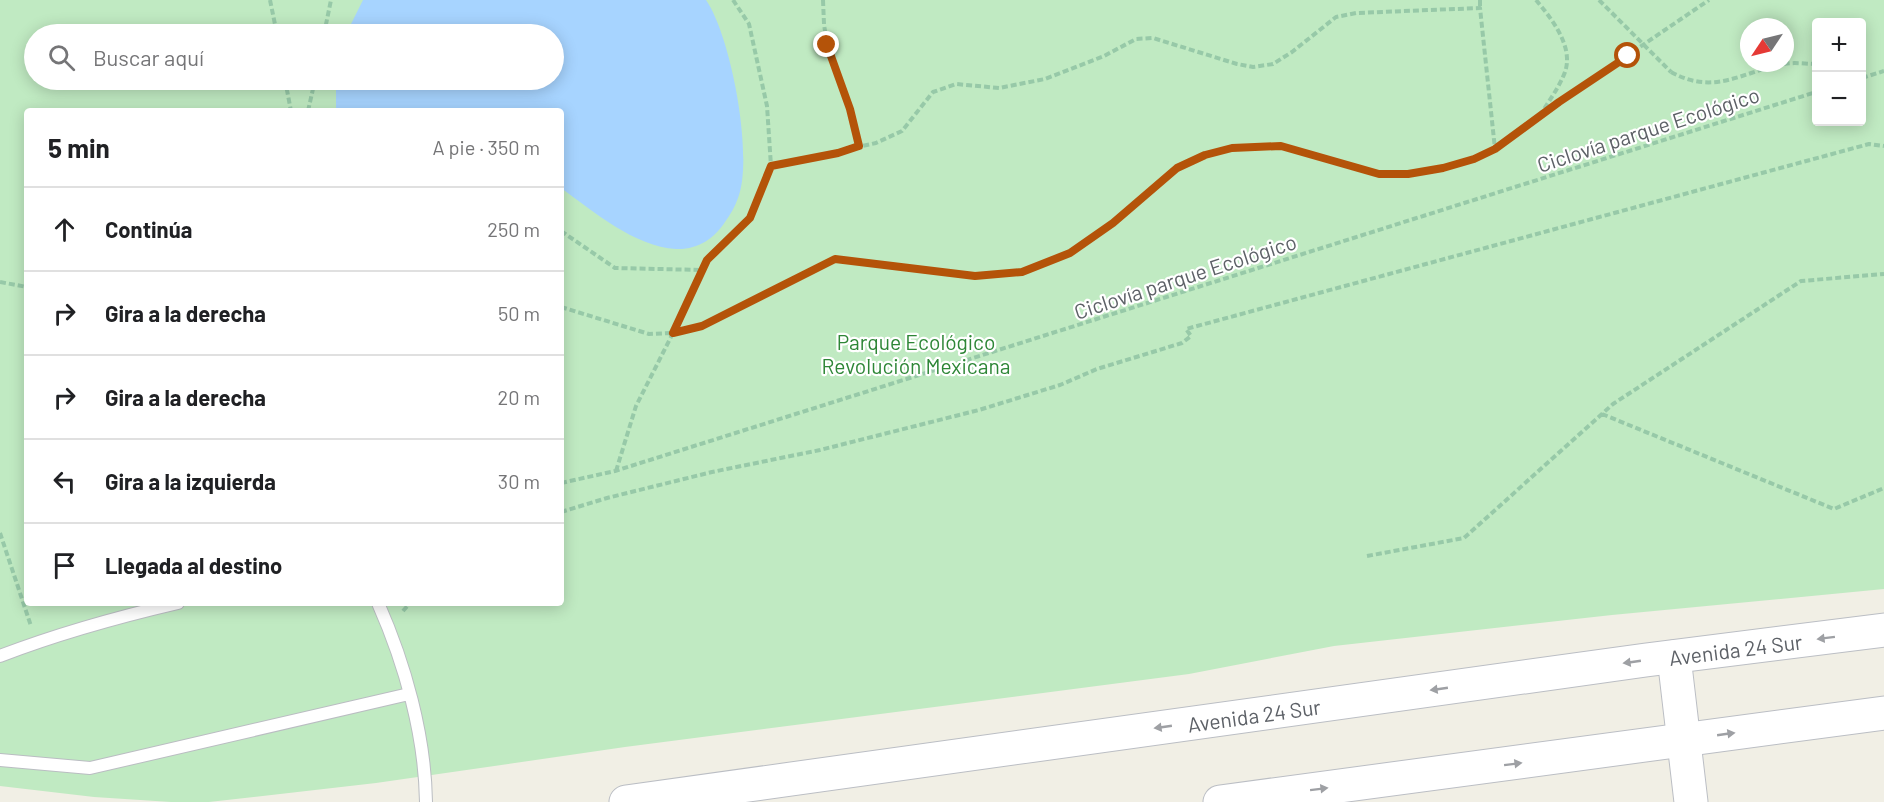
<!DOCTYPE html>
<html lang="es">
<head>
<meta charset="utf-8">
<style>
	body { margin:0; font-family:Barlow,sans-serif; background:#f2f2f2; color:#202124 }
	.controls { position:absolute; right:18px; top:18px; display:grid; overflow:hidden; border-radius:6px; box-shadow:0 3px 15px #0003 }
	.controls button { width:54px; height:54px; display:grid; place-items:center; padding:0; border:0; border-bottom:2px solid #e0e0e0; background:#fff; color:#202124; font:30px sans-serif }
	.compass { position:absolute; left:1740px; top:18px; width:54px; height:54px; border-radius:50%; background:#fff; box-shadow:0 3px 15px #0003; rotate:235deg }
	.stop { position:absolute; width:18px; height:18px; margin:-14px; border:4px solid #b45309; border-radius:50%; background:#fff }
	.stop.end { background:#b45309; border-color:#fff; box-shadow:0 2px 6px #0008 }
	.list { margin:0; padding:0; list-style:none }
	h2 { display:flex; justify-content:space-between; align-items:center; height:78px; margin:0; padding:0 24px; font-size:26px }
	h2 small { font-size:20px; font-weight:400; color:#757577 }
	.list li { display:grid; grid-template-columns:39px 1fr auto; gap:18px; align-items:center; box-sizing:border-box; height:84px; padding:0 24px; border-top:2px solid #e0e0e0 }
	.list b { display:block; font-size:22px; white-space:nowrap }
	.list em { font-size:20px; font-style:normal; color:#757577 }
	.icon { flex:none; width:33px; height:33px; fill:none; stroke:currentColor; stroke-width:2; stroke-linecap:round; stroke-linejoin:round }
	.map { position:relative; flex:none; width:1884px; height:802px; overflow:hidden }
	.search { position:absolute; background:#fff; box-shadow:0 3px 15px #0003; left:24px; top:24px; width:540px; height:66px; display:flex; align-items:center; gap:15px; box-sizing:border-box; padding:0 21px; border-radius:33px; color:#757577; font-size:22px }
	.panel { position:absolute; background:#fff; box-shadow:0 3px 15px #0003; left:24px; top:108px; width:540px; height:498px; border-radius:6px }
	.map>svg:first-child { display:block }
	.green { fill:#c0eac2; fill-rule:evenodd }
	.water { fill:#a7d4ff }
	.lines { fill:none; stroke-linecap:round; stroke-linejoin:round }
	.lane-casing { stroke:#babdc2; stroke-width:14 }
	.secondary-casing { stroke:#bbbec4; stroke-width:35 }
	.path { stroke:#97c9a8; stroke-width:4; stroke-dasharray:6 3; stroke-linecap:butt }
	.lane { stroke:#fff; stroke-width:12 }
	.secondary { stroke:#fff; stroke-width:33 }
	.path-bridge { stroke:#97c9a8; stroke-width:4; stroke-dasharray:6 3; stroke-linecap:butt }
	.oneway { fill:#9ea0a4 }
	.route { stroke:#b45309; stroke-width:8 }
	.labels { text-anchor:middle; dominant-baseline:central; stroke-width:4.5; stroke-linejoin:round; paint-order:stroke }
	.street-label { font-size:21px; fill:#5d6167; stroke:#fff }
	.park-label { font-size:21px; fill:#2d8636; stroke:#fff }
</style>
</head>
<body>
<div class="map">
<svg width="1884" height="802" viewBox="0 0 1884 802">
	<rect width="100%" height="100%" fill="#f1efe5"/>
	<path class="green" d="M0,0H1884V589L1612,615L1334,646L1189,674L625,747L376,783L209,802H171L94,797L0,786ZM1816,22H1862V122H1816ZM1749,27H1785V63H1749ZM34,34H554V80H34ZM27,111H561V603H27Z"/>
	<path class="water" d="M363,0H706C731,36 754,157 738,198C735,207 730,215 725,222C714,239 697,250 676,249C635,247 593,211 561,188V111H336V80H554V34H346Z"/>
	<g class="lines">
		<g class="lane-casing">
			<path id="lane" d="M378,603C405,664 425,735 426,802
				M0,656C57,634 118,617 178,603
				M0,760L90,768L409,694"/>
		</g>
		<g class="secondary-casing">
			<g id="secondary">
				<path d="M1674,657L1691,802"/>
				<path id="s1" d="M626,802L1646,660L1884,630"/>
				<path d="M1220,802L1884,713"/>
			</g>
		</g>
		<path class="path" d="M270,0L277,34
			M733,0L749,24L767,106L771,166
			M823,0L824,24L827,45L850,109L859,146
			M1480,0V8
			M1536,0C1551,18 1574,46 1565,72C1559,88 1548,102 1539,117
			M324,34L331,0
			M1671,72C1715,96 1741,72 1784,64C1794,62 1806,64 1816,64
			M1862,78L1884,71
			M285,80L291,111
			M308,111L315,80
			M561,231L615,268L702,270
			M0,282L27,287
			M561,307L649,334L673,333L702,326L835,259L975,276L1022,272L1070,253L1113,223L1177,168L1205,155L1232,148L1281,146L1379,174H1408L1443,168L1474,159L1495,149L1559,102L1709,0
			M1602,414L1834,509L1884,488
			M616,471L636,406L673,333L707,260L750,218L771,166L876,143L902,131L933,92L956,84L999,88L1045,79L1104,56L1136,39L1153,38L1237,64L1253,67L1273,64L1292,52L1336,17L1356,13L1480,8L1495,149
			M561,483L615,471L1816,92
			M561,512L607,498L712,472L820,450L979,410L1060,385L1097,369L1182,343L1191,336L1186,329L1869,144L1884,146
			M0,533L31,626
			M1367,556L1464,538L1613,404L1801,281L1884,274
			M403,611L410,603"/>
		<use href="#lane" class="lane"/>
		<use href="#secondary" class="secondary"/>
		<path class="path-bridge" d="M1599,0L1671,72"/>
	</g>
	<defs><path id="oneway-solid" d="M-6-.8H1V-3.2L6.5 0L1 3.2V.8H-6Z" transform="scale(1.5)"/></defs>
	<g class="oneway">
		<use href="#oneway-solid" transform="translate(1826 638) rotate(173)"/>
		<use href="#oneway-solid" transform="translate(1632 662) rotate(172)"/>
		<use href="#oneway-solid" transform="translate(1439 689) rotate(172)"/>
		<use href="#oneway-solid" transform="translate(1163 727) rotate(172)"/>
		<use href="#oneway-solid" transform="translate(1726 734) rotate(-8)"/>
		<use href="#oneway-solid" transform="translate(1513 764) rotate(-7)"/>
		<use href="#oneway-solid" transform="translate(1319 789) rotate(-7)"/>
	</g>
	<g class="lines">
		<path class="route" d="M827,45L850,109L859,146L838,153L771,166L750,218L707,260L673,333L702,326L835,259L975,276L1022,272L1070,253L1113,223L1177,168L1205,155L1232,148L1281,146L1379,174H1408L1443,168L1474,159L1495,149L1559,102L1628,56"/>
	</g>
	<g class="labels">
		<g class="street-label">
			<text transform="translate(1648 129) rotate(-18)">Ciclovía parque Ecológico</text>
			<text transform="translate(1185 276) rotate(-18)">Ciclovía parque Ecológico</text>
			<text stroke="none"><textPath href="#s1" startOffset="1120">Avenida 24 Sur</textPath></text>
			<text stroke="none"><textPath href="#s1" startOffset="634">Avenida 24 Sur</textPath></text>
		</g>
		<g class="park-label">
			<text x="916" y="341">Parque Ecológico<tspan x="916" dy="24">Revolución Mexicana</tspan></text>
		</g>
	</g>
</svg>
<div class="controls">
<button>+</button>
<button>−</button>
</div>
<svg class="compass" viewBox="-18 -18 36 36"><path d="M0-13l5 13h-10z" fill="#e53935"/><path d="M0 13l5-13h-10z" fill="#757577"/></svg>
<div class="stop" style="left:1628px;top:56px"></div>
<div class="stop end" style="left:827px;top:45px"></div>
<div class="search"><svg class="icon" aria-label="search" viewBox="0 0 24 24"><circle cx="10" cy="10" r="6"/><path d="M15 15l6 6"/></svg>Buscar aquí</div>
<section class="panel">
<h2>5 min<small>A pie · 350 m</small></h2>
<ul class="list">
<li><svg class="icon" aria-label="ahead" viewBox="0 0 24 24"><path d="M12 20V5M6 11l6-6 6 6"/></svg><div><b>Continúa</b></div><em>250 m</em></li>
<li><svg class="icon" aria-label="right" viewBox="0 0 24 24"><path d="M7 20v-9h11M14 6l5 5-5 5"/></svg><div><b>Gira a la derecha</b></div><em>50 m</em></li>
<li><svg class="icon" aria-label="right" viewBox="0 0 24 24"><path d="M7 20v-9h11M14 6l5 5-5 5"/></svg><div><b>Gira a la derecha</b></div><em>20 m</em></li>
<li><svg class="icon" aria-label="left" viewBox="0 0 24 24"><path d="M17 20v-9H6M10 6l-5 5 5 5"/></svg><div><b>Gira a la izquierda</b></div><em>30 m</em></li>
<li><svg class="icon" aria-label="arrive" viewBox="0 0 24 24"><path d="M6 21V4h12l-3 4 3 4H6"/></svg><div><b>Llegada al destino</b></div></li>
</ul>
</section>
</div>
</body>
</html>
